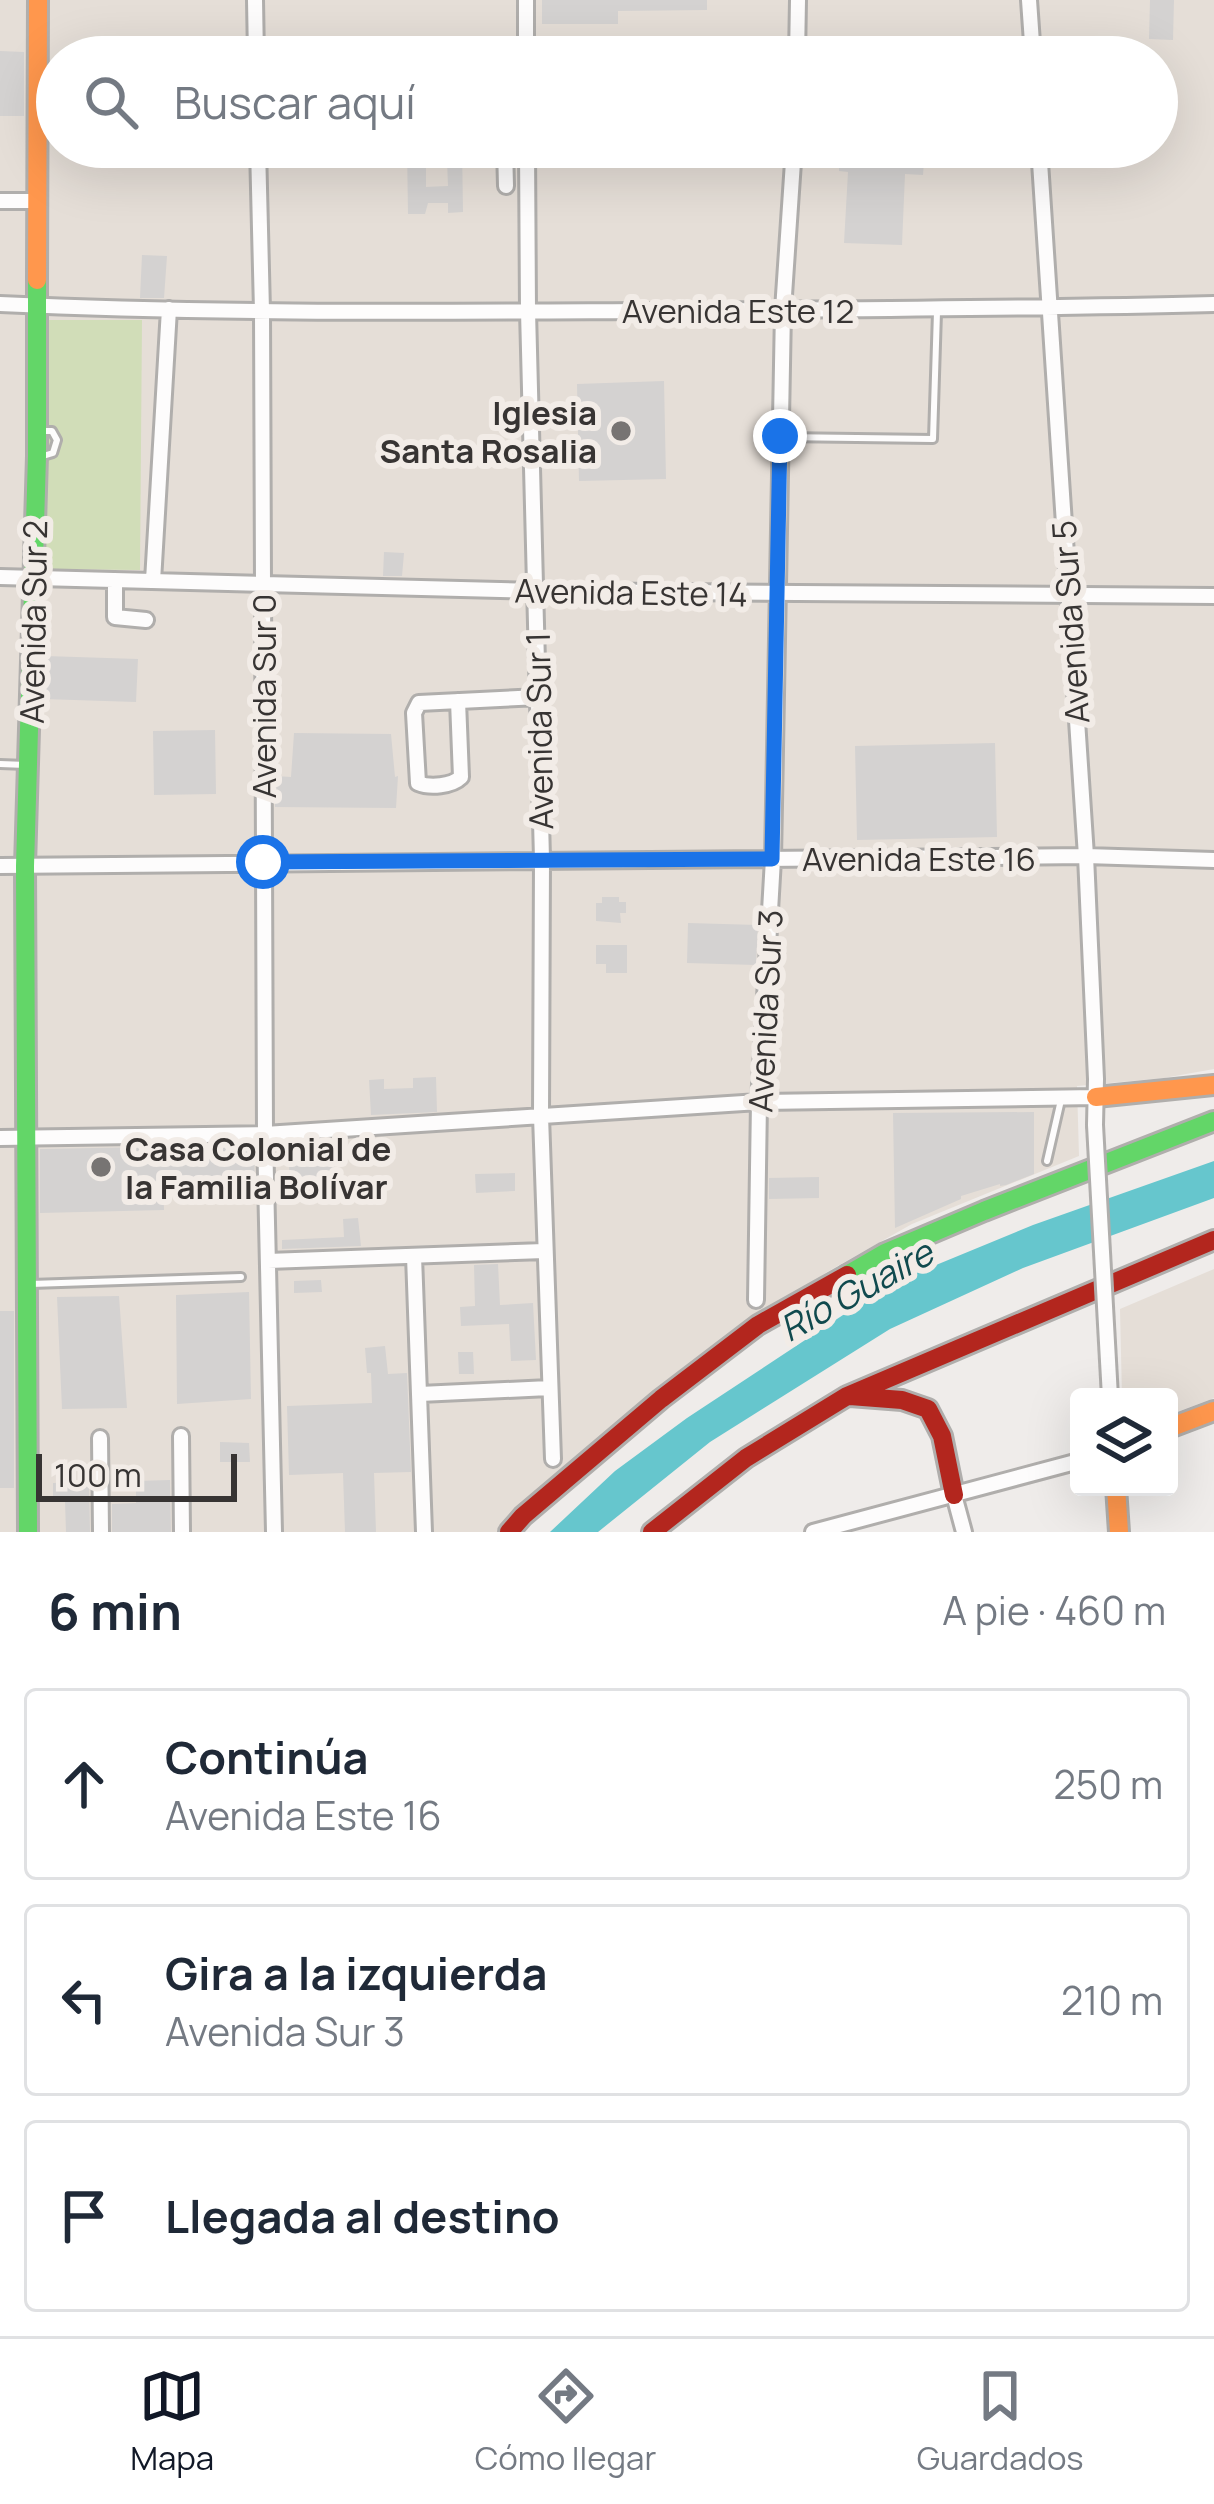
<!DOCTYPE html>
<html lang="es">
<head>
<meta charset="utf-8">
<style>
	body { margin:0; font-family:Manrope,sans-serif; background:#f6f6f7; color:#1f2937 }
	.controls { position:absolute; right:36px; bottom:36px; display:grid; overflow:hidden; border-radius:12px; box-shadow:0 12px 48px #0002 }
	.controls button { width:108px; height:108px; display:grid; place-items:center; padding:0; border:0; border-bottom:3px solid #e0e1e3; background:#fff; color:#1f2937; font:60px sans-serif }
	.scale { position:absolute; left:36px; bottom:30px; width:201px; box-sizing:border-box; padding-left:12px; border:6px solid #373433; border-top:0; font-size:33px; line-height:42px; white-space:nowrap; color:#373433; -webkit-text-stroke:9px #f2ece7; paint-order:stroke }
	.stop { position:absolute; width:36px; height:36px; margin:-27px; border:9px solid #1a73e8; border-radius:50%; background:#fff }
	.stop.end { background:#1a73e8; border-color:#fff; box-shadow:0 3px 12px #0008 }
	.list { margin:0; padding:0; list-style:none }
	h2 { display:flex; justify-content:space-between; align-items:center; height:156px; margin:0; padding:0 48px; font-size:51px }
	h2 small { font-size:39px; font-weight:400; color:#747a83 }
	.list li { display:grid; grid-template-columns:78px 1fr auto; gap:36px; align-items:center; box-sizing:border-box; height:192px; margin:0 24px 24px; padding:0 24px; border:3px solid #e0e1e3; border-radius:12px }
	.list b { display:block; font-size:45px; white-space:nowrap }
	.list p { margin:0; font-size:39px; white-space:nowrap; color:#747a83 }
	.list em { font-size:39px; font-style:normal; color:#747a83 }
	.icon { flex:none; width:66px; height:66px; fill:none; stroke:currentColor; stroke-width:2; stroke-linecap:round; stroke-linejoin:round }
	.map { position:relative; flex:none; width:1214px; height:1532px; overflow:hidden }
	.search { position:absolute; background:#fff; box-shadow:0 12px 48px #0002; left:36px; right:36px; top:36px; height:132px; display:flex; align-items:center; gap:30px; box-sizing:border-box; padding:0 42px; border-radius:66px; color:#747a83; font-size:45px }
	.sheet { height:804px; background:#fff }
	nav { display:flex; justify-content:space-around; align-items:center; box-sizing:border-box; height:168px; border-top:3px solid #e0e1e3; background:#fff; font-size:33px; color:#747a83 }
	nav a { display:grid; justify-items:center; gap:6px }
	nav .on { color:#111827 }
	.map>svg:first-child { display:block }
	.built { fill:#e5ded7; fill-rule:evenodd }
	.green { fill:#d1ddb8 }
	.water { fill:#66c6cd }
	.building { fill:#d4d2d1 }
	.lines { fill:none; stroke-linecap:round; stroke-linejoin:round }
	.lane-casing { stroke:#b0aeac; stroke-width:12 }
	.street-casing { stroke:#b0aeac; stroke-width:20 }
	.fast-casing { stroke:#b0aeac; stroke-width:24 }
	.slow-casing { stroke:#b0aeac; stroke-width:24 }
	.jam-casing { stroke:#b0aeac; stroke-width:24 }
	.lane { stroke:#fdfcfc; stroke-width:6 }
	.street { stroke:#fdfcfc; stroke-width:14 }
	.fast { stroke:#63d668; stroke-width:18 }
	.slow { stroke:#ff974d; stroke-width:18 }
	.jam { stroke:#b3261e; stroke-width:18 }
	.street-bridge-casing { stroke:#b0aeac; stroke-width:20; stroke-linecap:butt }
	.street-bridge { stroke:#fdfcfc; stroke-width:14 }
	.route { stroke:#1a73e8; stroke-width:15 }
	.poi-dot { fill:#777473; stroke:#f2ece7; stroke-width:4.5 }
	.labels { text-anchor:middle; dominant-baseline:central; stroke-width:12; stroke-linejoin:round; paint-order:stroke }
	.street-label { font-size:33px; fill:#373433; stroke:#f2ece7 }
	.poi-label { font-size:33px; font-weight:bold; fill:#373433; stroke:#f2ece7; text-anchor:end }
	.water-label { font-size:36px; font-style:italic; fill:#104a4e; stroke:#f2ece7 }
</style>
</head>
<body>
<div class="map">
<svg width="1214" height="1532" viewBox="0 0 1214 1532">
	<rect width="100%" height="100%" fill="#efecea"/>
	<path class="built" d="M0,0H1214V1069L1164,1078L1077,1086L1079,1156L912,1224L827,1272L775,1308L505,1532H0ZM57,57H1157V147H57Z
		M1214,1269V1398L1169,1415V1397H1122L1120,1309Z"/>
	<path class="green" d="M44,320H142L140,570L42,569Z"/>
	<path class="water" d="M1214,1161V1198L1023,1268L890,1329L710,1442L598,1532H550L615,1471L687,1418L890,1284L1033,1225Z"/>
	<path class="building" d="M542,0H707V10L618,11V24H542Z
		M1150,0H1174L1173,40L1149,39Z
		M0,51L24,52V116H0Z
		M182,147H247V166H182Z
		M407,147H422V151H426V187L448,186L447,160H442V147H462L463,212L448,213V203H428L425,214H408Z
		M705,147H752V164L704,163Z
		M840,147H925L923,175L905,174L902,245L844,243L848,172L839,171V164L846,158Z
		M142,255L167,256L164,298H140Z
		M664,381L666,479L579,481L577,384Z
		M384,552L404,553L402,576H383Z
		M45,656L138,659L136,702L43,699Z
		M215,730L216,794L154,795L153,731Z
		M294,733L391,734L395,777L398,776L396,808L275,807V776L291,777Z
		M995,743L997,837L857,840L855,746Z
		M602,897H619V902H626V913H620L621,923L596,921V903H602Z
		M688,923L758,925L756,965L687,963Z
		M596,945H627V973H606V964H596Z
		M436,1077L437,1112L371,1115L369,1080L384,1079V1089L413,1088V1078Z
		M1034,1112V1174L1006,1185L1000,1186V1184L961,1196V1199L895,1228L893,1113Z
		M254,1145L255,1184L163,1187L164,1210L40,1213V1149Z
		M334,1145L336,1184L290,1186L288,1147Z
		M515,1173V1191L476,1193L475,1174Z
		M819,1177V1198L769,1199V1178Z
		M358,1218L361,1246L282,1249V1240L344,1237L343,1219Z
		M498,1264L500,1305L533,1303L536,1360L511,1361L509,1324L461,1326L460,1307L475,1306L474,1265Z
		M321,1280L322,1292L294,1293V1281Z
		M249,1292L251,1399L177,1404L176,1295Z
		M119,1296L127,1408L62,1409L57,1297Z
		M0,1311H14V1488H0Z
		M385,1346L388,1374L407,1373L411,1472L374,1473L376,1532H345L343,1473L289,1475L287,1406L372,1403L371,1373H367L365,1348Z
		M458,1352H473L474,1374H459Z
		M220,1442L249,1443L250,1462H220Z
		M170,1480L171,1532H112V1504L136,1503V1481Z
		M89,1482L90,1532H66L65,1501H53V1483Z"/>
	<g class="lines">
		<g class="lane-casing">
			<path id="lane" d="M795,155L839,157
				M40,431H52L57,440L53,453L43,456
				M780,437L933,439L937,312
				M0,764L26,765
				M1047,1161L1061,1100
				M31,1284L241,1277"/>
		</g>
		<g class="street-casing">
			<path id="street" d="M255,0L256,57
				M526,0V57
				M1029,0L1033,57
				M797,57L798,0
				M258,147L262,311L265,1134L274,1532
				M505,147L506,186
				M527,147L528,311L542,859L541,1116L553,1459
				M1039,147L1086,856L1096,1079L1095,1125
				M0,201H38
				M0,304C213,314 426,312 639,311C831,309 1022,309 1214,304
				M0,577L536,591L1214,596
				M115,580V617L146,620
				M153,581L169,309
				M458,701L461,777C452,786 430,788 418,783L414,713L419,703L539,697
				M0,866L1086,856L1214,860
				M0,1138L265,1134L759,1102L1096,1097
				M414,1256L424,1532
				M268,1261L544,1251
				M756,1300L759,1102L773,859L783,310L794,147
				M420,1394L549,1388
				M181,1436L182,1532
				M100,1438L101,1532
				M954,1495L964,1532
				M813,1532L1079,1461"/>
		</g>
		<g class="fast-casing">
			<path id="fast" d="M847,1275L885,1253L984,1211L1214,1121
				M28,1532L25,866L37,456V280"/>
		</g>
		<g class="slow-casing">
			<path id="slow" d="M37,280L38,0
				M1096,1097L1214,1085
				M1169,1428L1214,1411
				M1116,1487L1119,1532"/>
		</g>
		<g class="jam-casing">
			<path id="jam" d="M850,1396L902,1400L928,1409L942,1436L954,1495
				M509,1532L523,1516L661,1399L758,1325L847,1275
				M652,1532L746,1458L847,1396L1214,1240"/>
		</g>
		<use href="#lane" class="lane"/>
		<use href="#street" class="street"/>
		<use href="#fast" class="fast"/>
		<use href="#slow" class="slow"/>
		<use href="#jam" class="jam"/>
		<g class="street-bridge-casing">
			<path id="street-bridge" d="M1095,1125L1110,1397"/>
		</g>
		<use href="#street-bridge" class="street-bridge"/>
	</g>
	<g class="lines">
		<path class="route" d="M263,862L772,859L780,436"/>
	</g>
	<g class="poi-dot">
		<circle cx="621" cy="431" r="12"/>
		<circle cx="101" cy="1167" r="12"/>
	</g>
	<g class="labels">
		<g class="street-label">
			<text x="738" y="310">Avenida Este 12</text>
			<text transform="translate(631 592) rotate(1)">Avenida Este 14</text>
			<text transform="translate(33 622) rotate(-89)">Avenida Sur 2</text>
			<text transform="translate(1070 622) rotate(-94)">Avenida Sur 5</text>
			<text transform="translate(263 696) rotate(-90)">Avenida Sur 0</text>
			<text transform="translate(539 731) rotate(-91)">Avenida Sur 1</text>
			<text x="919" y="858">Avenida Este 16</text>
			<text transform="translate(765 1011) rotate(-87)">Avenida Sur 3</text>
		</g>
		<g class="poi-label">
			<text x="597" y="412">Iglesia<tspan x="597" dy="38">Santa Rosalia</tspan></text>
			<text x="125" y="1148" text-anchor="start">Casa Colonial de<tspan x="125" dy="38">la Familia Bolívar</tspan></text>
		</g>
		<g class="water-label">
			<text transform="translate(856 1290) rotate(-29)">Río Guaire</text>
		</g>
	</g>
</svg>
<div class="controls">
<button><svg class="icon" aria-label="layers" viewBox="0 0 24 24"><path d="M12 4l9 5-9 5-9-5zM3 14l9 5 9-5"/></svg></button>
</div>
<div class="scale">100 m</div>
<div class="stop" style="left:263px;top:862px"></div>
<div class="stop end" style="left:780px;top:436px"></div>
<div class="search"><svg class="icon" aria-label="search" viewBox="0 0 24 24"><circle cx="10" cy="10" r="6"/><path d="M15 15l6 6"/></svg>Buscar aquí</div>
</div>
<section class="sheet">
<h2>6 min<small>A pie · 460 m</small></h2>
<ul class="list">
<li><svg class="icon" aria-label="ahead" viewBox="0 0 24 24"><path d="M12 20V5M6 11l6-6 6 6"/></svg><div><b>Continúa</b><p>Avenida Este 16</p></div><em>250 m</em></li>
<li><svg class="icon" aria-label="left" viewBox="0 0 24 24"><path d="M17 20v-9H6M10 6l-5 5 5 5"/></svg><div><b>Gira a la izquierda</b><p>Avenida Sur 3</p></div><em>210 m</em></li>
<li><svg class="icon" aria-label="arrive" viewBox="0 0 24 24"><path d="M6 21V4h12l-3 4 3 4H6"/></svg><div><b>Llegada al destino</b></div></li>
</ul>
</section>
<nav>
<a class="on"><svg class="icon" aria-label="map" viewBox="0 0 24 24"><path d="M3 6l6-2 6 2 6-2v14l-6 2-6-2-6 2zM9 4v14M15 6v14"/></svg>Mapa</a>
<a><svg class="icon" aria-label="directions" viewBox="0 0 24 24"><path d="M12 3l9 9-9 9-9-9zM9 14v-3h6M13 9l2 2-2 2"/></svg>Cómo llegar</a>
<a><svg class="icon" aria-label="saved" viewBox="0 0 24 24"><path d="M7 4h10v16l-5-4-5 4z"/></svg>Guardados</a>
</nav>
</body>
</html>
